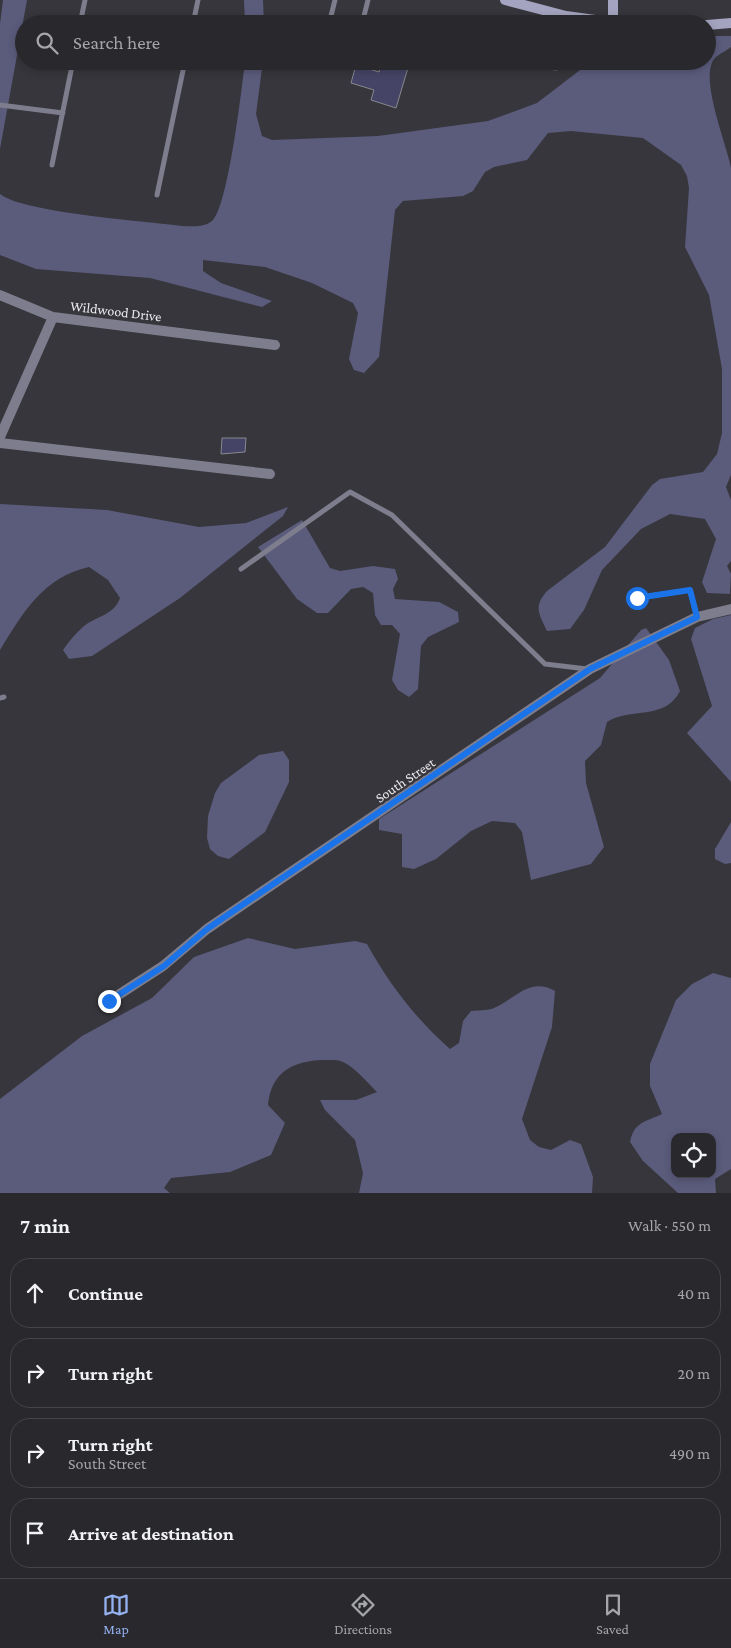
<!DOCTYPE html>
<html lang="en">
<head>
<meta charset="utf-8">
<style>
	body { margin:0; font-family:"Crimson Pro",serif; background:#303035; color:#f1f3f6 }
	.controls { position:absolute; right:15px; bottom:15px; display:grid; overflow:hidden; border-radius:10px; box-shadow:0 2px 8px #0003 }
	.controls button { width:45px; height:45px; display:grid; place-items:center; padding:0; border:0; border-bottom:1px solid #444449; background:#28282d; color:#f1f3f6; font:25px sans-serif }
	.stop { position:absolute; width:15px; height:15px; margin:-11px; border:4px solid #1a73e8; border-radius:50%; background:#fff }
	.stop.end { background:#1a73e8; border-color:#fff; box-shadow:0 1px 5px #0008 }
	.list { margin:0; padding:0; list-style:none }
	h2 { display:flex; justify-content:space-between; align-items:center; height:65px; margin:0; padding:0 20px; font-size:21px }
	h2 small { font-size:16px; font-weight:400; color:#a5a6aa }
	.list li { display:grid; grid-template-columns:32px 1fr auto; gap:15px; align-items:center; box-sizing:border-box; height:70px; margin:0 10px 10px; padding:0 10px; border:1px solid #444449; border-radius:20px }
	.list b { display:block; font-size:19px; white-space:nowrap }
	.list p { margin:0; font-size:16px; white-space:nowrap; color:#a5a6aa }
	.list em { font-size:16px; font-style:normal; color:#a5a6aa }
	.icon { flex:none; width:28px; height:28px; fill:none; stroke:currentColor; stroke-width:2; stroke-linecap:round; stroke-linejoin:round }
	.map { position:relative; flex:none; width:731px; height:1193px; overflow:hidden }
	.search { position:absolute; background:#28282d; box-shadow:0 2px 8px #0003; left:15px; right:15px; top:15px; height:55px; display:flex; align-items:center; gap:12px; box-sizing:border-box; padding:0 18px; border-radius:28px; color:#a5a6aa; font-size:19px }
	.sheet { height:385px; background:#28282d }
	nav { display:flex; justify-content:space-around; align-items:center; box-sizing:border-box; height:70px; border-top:1px solid #444449; background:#28282d; font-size:14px; color:#a5a6aa }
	nav a { display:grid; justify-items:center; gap:2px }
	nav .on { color:#95b2f1 }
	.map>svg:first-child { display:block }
	.green { fill:#5b5b7c; fill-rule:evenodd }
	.building { fill:#454466; stroke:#88888f }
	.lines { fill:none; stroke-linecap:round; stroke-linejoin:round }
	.lane { stroke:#7d7d8e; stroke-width:5 }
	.street { stroke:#7d7d8e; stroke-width:10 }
	.secondary { stroke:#a4a4c0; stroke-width:10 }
	.route { stroke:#1a73e8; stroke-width:6 }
	.labels { text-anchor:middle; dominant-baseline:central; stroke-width:5; stroke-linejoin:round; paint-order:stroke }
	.street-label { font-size:14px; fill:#ececf0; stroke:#36363c }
</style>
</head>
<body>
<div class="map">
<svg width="731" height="1193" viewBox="0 0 731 1193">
	<rect width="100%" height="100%" fill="#36363c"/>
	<path class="green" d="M3,0H27L0,149V24Z
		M244,0H263L264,24H245Z
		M707,36H731V47C726,51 719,54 715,58C698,76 727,145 731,168V475L726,487L731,500V561L727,566L731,574L730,594L707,593L702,582L716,539L705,519L670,514L641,529L602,570L584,610L570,629L547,631C539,614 533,607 547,591L605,547L652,485L660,479L703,472L717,454L722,433V369L709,295L685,247L689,188L687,176L681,165L643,138L571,131L548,133L527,160L494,167L485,172L473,191L463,196L403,201L395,210L379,357L364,373L354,370L349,359L358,313L353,303L312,283L265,267L203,260V271L221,283L272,301L262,307L150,278L36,269L0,255V194C24,213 146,221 182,226C193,226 203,228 212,221C228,208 242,87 245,61H263L256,114L262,136L272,140L378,136L488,121L537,103L584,67L583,61H707Z
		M0,504L107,510L199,527L246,523L288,507L283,516L180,598L92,656L69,659L63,650C69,641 76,633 84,626C97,616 114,615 120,598L108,580L89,567C43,577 23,613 0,650Z
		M302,520L330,568L340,571L373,566L395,569L398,579L393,589L395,599L439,602L458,612L459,622L428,637L421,646L418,689L409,697L398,690L392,680L400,634L392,625H381L375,615L373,593L363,587L351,589L328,613H317L297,599L258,547Z
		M731,615V782L687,733L712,706L691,639L695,628L713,619Z
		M646,628L669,660L680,691C665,721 630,707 607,722L601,745L585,761L586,783L604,847L591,864L531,880L522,832L515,823L492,821L471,831L436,859L414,869L402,867V834L379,830V819L600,678L641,630Z
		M283,751L289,760V782L265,832L229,859L218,856L210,849L207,838L208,816L215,793L221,783L259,755Z
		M731,822V863L725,864L715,859V849Z
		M248,938L295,949L355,941L367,944C389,984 416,1019 450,1049L459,1043L463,1021L471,1011C478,1010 487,1011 494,1008C516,998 530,977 555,991L552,1027L522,1119L530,1140L539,1147L551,1150L570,1140L581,1144L593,1177L592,1193H359L363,1173L355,1140L325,1110L320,1100H356L377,1092C367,1082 357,1070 345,1063C339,1059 331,1060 323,1060C293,1061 271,1072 268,1105L285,1123L271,1155L230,1172L171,1178L164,1188L170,1193H0V1099L82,1036L152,998L194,957Z
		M713,973L731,978V1169L715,1179L716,1193H678L643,1161L630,1142C634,1122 645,1122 662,1114L650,1086V1064L676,1000L692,984ZM675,1137H712V1174H675Z"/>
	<path class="building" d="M382,61H410L396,108L371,100L374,90L351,83L356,65L379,72Z
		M523,61H558L557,70L523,67Z
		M222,438H246L245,452L221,454Z"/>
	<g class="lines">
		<path class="lane" d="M80,24L85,0
			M193,24L198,0
			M329,24L335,0
			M362,24L368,0
			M0,105L63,113
			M52,165L73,61
			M157,195L185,61
			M241,569L350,492L392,515L545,664L587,669
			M637,598L690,590L697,617
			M0,698L4,697"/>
		<path class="street" d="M0,295L53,317L275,345
			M0,437L53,317
			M0,443L270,474
			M109,1001L163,966L207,929L590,669L697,617L731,609"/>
		<path class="secondary" d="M505,0L566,16L624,24
			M613,23V0
			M707,25L731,23"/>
	</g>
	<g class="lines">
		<path class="route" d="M109,1001L164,966L207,929L590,669L697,617L690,590L637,598"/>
	</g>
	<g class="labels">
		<g class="street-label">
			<text transform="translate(116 311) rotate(7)">Wildwood Drive</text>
			<text transform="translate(405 780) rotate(-34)">South Street</text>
		</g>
	</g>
</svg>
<div class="controls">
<button><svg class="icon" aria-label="locate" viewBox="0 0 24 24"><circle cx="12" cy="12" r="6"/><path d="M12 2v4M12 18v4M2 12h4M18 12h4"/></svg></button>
</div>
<div class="stop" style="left:637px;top:598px"></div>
<div class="stop end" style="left:109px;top:1001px"></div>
<div class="search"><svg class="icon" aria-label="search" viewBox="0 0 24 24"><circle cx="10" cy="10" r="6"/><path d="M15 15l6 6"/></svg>Search here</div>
</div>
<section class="sheet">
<h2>7 min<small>Walk · 550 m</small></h2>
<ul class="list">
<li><svg class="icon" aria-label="ahead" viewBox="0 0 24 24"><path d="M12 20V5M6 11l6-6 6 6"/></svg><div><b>Continue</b></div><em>40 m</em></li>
<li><svg class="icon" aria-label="right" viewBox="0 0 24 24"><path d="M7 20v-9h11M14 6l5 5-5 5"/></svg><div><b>Turn right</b></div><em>20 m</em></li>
<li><svg class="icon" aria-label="right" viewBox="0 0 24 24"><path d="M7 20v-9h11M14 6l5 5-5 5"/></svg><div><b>Turn right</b><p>South Street</p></div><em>490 m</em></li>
<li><svg class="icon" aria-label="arrive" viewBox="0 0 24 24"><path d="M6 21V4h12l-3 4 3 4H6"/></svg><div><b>Arrive at destination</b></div></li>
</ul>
</section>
<nav>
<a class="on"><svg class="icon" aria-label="map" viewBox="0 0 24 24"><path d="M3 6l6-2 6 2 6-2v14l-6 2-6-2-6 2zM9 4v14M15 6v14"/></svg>Map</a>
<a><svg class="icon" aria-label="directions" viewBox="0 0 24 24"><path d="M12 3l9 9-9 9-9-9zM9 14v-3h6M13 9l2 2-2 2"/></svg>Directions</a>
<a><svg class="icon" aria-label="saved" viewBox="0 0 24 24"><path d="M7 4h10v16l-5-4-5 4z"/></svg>Saved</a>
</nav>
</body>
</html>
